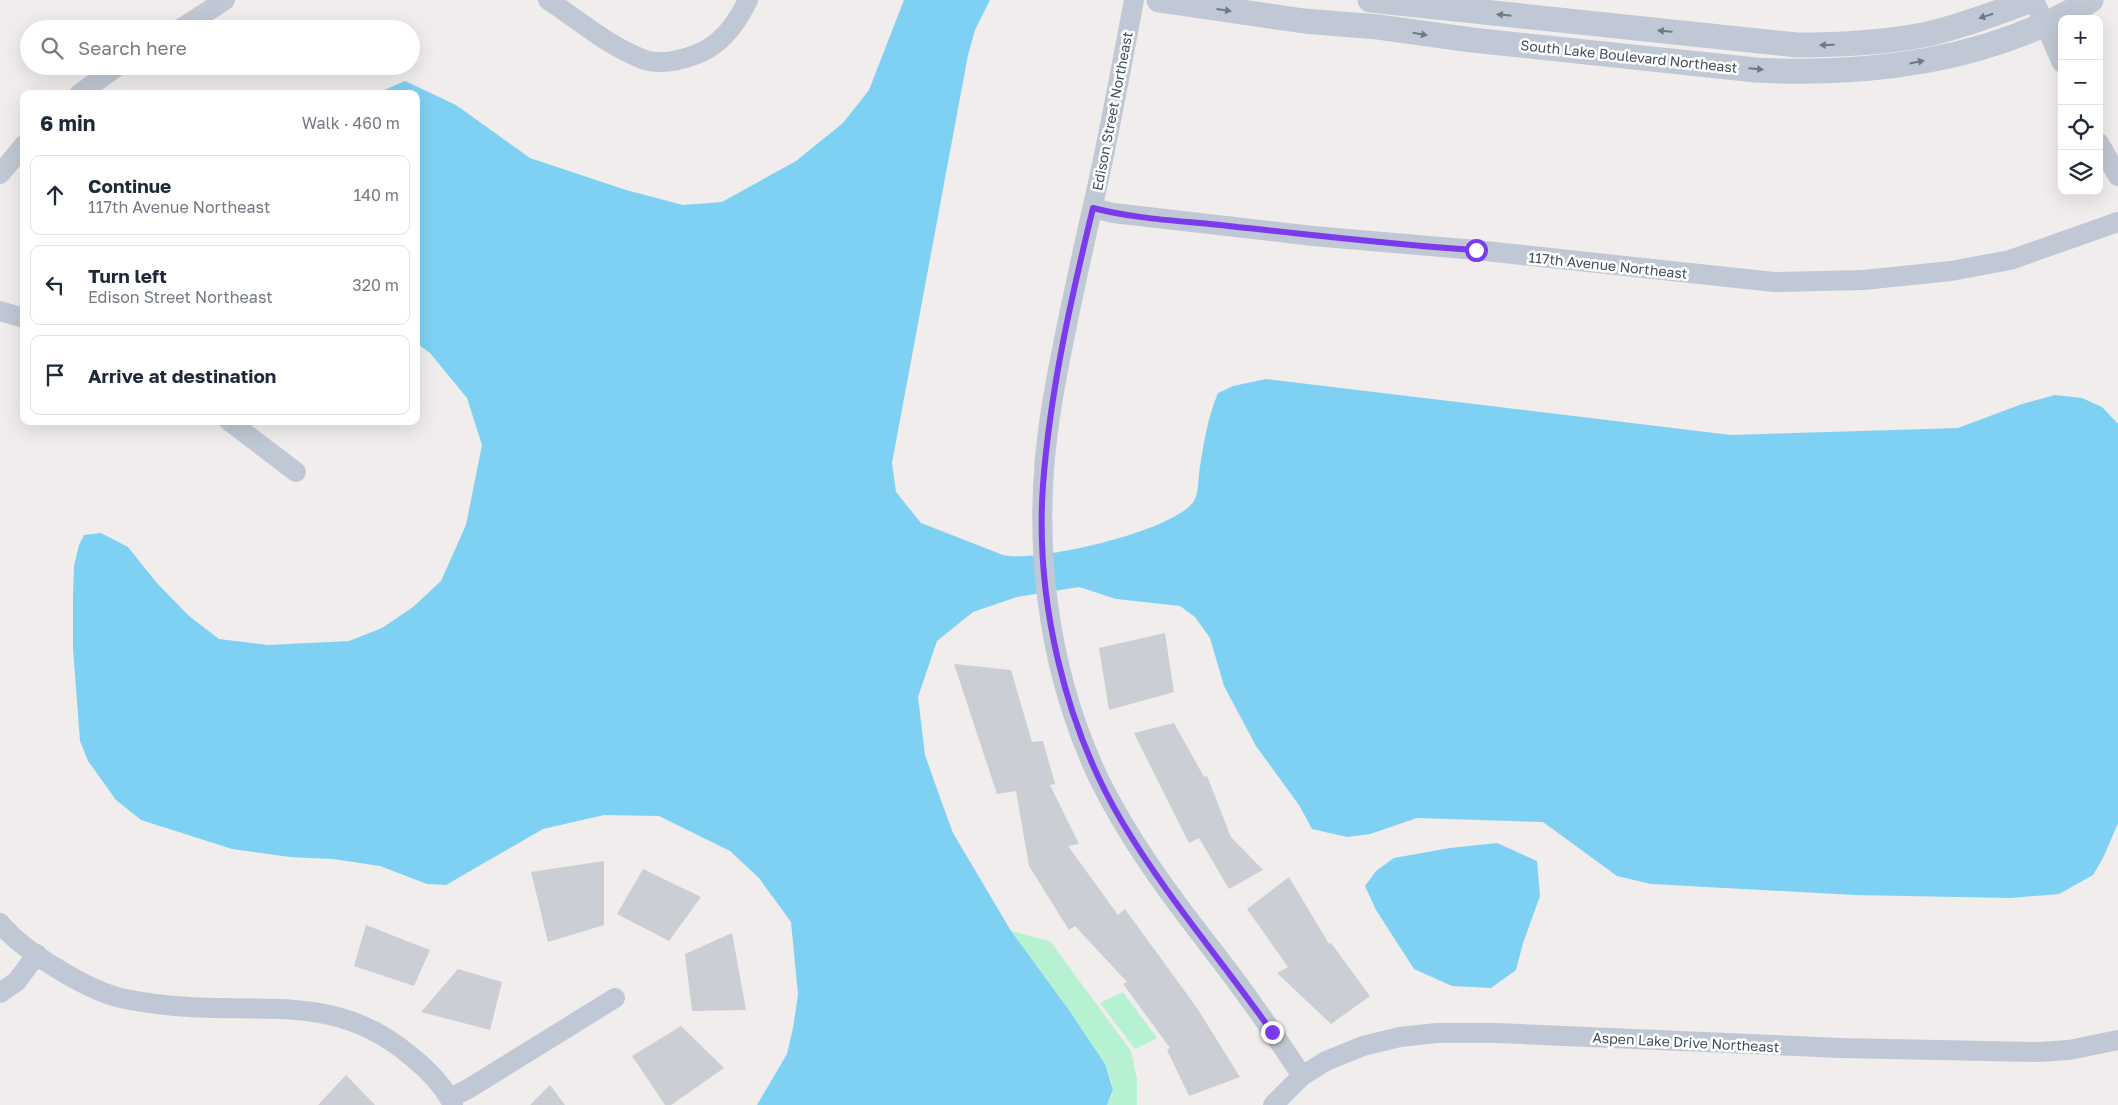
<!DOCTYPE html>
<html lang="en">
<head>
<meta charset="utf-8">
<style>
	body { margin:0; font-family:"Golos Text",sans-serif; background:#f2f2f3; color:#1f2937 }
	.controls { position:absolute; right:15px; top:15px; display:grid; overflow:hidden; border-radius:10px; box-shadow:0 5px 20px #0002 }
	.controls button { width:45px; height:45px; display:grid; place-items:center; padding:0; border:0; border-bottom:1px solid #e0e1e3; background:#fff; color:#1f2937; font:25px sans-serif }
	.stop { position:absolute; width:15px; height:15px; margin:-11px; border:4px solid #7c3aed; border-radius:50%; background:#fff }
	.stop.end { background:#7c3aed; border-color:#fff; box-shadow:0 1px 5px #0008 }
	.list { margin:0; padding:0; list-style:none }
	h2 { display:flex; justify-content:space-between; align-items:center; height:65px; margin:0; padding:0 20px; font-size:21px }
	h2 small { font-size:16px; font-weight:400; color:#747a83 }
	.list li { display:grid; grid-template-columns:32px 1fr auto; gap:15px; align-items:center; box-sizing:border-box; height:80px; margin:0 10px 10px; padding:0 10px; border:1px solid #e0e1e3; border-radius:10px }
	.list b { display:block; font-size:19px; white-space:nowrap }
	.list p { margin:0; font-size:16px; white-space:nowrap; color:#747a83 }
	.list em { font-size:16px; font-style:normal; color:#747a83 }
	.icon { flex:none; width:28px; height:28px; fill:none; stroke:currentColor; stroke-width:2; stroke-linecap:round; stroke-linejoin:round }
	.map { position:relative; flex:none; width:2118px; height:1105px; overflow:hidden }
	.search { position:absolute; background:#fff; box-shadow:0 5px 20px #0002; left:20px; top:20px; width:400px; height:55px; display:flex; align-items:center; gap:12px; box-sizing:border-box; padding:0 18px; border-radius:28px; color:#747a83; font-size:19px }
	.panel { position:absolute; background:#fff; box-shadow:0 5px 20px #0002; left:20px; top:90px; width:400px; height:335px; border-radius:10px }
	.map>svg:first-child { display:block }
	.green { fill:#b6f2d2 }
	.water { fill:#7fd1f3 }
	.building { fill:#cbced5 }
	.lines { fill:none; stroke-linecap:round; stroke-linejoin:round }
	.minor { stroke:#bfc8d4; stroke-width:20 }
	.tertiary { stroke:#bfc8d4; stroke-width:25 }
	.oneway { fill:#6e7986 }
	.route { stroke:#7c3aed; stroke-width:6 }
	.labels { text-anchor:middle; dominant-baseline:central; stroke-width:5; stroke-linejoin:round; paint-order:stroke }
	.street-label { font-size:14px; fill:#434e5c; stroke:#fff }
</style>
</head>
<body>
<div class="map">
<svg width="2118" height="1105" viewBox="0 0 2118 1105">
	<rect width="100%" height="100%" fill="#f0edec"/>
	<path class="green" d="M1011,931L1050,941L1131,1051L1137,1079V1105H1107C1109,1101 1113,1095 1113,1090C1114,1064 1030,958 1011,931Z
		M1123,992L1157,1038L1135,1049L1100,1003Z"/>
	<path class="water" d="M904,0H990L975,30L968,55L892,463L896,492L921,523L1003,555C1037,563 1175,531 1194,501C1199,493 1198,477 1200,467C1204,441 1208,417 1218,393L1233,386L1266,379L1731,435L1958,428L2022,404L2055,395L2082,398L2102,407L2118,424V823L2104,856L2093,875L2059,894L2010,898L1855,895L1651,884L1617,876L1543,822L1417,818L1370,834L1347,837L1312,829L1299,805L1256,746L1224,686L1210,638L1195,617L1180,606L1116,599L1079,587L1017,597L973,612L937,641L918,697L925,755L942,803L953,833L1011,931L1069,1010L1105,1064L1113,1090L1107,1105H757L787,1054L793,1028L798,995L791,922L759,878L730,851L659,816L604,815L543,829L446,885L427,884L380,866L333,859L290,857L232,849L141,820L116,800L88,761L80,741L73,649V595L74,566L79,545L84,535L101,533L128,547L156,582L189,616L219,639L268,645L349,641L382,628L413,607L441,581L466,525L482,445L467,398L430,353L416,343V94H375L405,81L456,105L530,158L626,190L683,205L722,202L796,161L843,123L869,90Z
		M1497,843L1537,861L1540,896L1523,943L1516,970L1491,988L1452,986L1414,969L1376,910L1365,886L1376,871L1394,858L1450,848Z"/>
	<path class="building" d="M1165,633L1174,692L1109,710L1099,648Z
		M954,664L1011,670L1032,742L1043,741L1055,784L1050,785L1079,844L1068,846L1118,915L1125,909L1197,1008L1240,1077L1189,1096L1167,1050L1170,1048L1123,984L1127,982L1075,926L1069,930L1029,866L1016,791L997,794Z
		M1174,723L1204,777L1207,776L1231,837L1263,870L1229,889L1199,838L1189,843L1134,733Z
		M604,861V925L548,942L531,872Z
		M643,869L701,897L669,941L617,914Z
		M1289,877L1329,944L1331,943L1370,996L1331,1024L1277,973L1288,967L1247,909Z
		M366,925L430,950L414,986L354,966Z
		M732,933L746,1010L692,1011L685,954Z
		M458,969L502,982L490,1030L421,1012Z
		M681,1026L724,1068L671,1105H665L632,1056Z
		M346,1075L375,1105H318Z
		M550,1085L565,1105H530Z"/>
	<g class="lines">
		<path class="minor" d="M548,0C580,21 609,47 645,60C662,65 682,60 697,54C722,45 737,23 748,0
			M1134,0C1121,68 1109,137 1093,205C1078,273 1062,341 1051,410C1031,534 1045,665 1099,779C1129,840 1169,894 1211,948C1243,989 1273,1032 1302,1076
			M2034,0L2062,63
			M180,29L225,0
			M79,94L118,66
			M2099,143L2118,176
			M0,174L24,145
			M1093,208L1113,213L1313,236L1476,250L1774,282L1863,280L1951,271L2010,260L2118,222
			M0,311L24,318
			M229,421L296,472
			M0,923C23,951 89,992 125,999C146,1003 167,1006 189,1007C273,1012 341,996 412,1057C428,1070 444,1086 453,1105
			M0,993L17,981L37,954
			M450,1098L468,1089L615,998
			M1273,1105L1302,1076L1326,1061L1363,1046L1400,1037L1437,1033H1498L1841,1048L2039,1052L2069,1050L2118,1040"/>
		<path class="tertiary" d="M1159,0L1304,21L1378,27L1472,40L1756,70C1871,76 1990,61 2091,0
			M1370,0L1797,45C1839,45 1881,43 1923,35C1958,28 1998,12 2032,0"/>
	</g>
	<defs><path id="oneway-solid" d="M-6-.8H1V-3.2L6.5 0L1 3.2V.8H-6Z" transform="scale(1.25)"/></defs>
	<g class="oneway">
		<use href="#oneway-solid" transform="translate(1224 10) rotate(8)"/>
		<use href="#oneway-solid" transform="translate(1504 15) rotate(-174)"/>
		<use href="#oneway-solid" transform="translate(1986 16) rotate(163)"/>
		<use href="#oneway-solid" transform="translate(1665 31) rotate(-175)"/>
		<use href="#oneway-solid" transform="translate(1420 34) rotate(9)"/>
		<use href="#oneway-solid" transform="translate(1827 45) rotate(179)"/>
		<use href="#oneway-solid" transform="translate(1917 62) rotate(-11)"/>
		<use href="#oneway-solid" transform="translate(1756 69) rotate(5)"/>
	</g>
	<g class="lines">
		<path class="route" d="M1272,1032C1222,961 1165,895 1121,820C1064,723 1035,598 1043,485C1050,391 1071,299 1093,208C1139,220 1189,221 1237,227C1316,235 1396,245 1476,250"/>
	</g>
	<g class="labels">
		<g class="street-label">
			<text transform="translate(1629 56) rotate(6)">South Lake Boulevard Northeast</text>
			<text transform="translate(1112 111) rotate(-79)">Edison Street Northeast</text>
			<text transform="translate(1608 265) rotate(6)">117th Avenue Northeast</text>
			<text transform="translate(1686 1042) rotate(3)">Aspen Lake Drive Northeast</text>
		</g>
	</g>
</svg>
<div class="controls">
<button>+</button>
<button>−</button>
<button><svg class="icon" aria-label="locate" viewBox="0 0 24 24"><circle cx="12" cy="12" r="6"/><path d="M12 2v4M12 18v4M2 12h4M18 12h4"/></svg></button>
<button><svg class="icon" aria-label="layers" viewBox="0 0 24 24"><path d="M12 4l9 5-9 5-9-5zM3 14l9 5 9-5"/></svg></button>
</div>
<div class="stop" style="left:1476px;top:250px"></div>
<div class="stop end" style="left:1272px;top:1032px"></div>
<div class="search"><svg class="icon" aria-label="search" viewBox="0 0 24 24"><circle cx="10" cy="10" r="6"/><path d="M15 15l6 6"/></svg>Search here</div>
<section class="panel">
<h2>6 min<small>Walk · 460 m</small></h2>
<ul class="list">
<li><svg class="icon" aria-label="ahead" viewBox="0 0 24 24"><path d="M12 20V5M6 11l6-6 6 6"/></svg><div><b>Continue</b><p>117th Avenue Northeast</p></div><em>140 m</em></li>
<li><svg class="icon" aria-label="left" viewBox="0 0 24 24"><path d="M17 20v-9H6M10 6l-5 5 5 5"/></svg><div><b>Turn left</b><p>Edison Street Northeast</p></div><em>320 m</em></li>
<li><svg class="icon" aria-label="arrive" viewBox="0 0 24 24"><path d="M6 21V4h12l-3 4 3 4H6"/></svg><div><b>Arrive at destination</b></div></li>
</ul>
</section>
</div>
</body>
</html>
